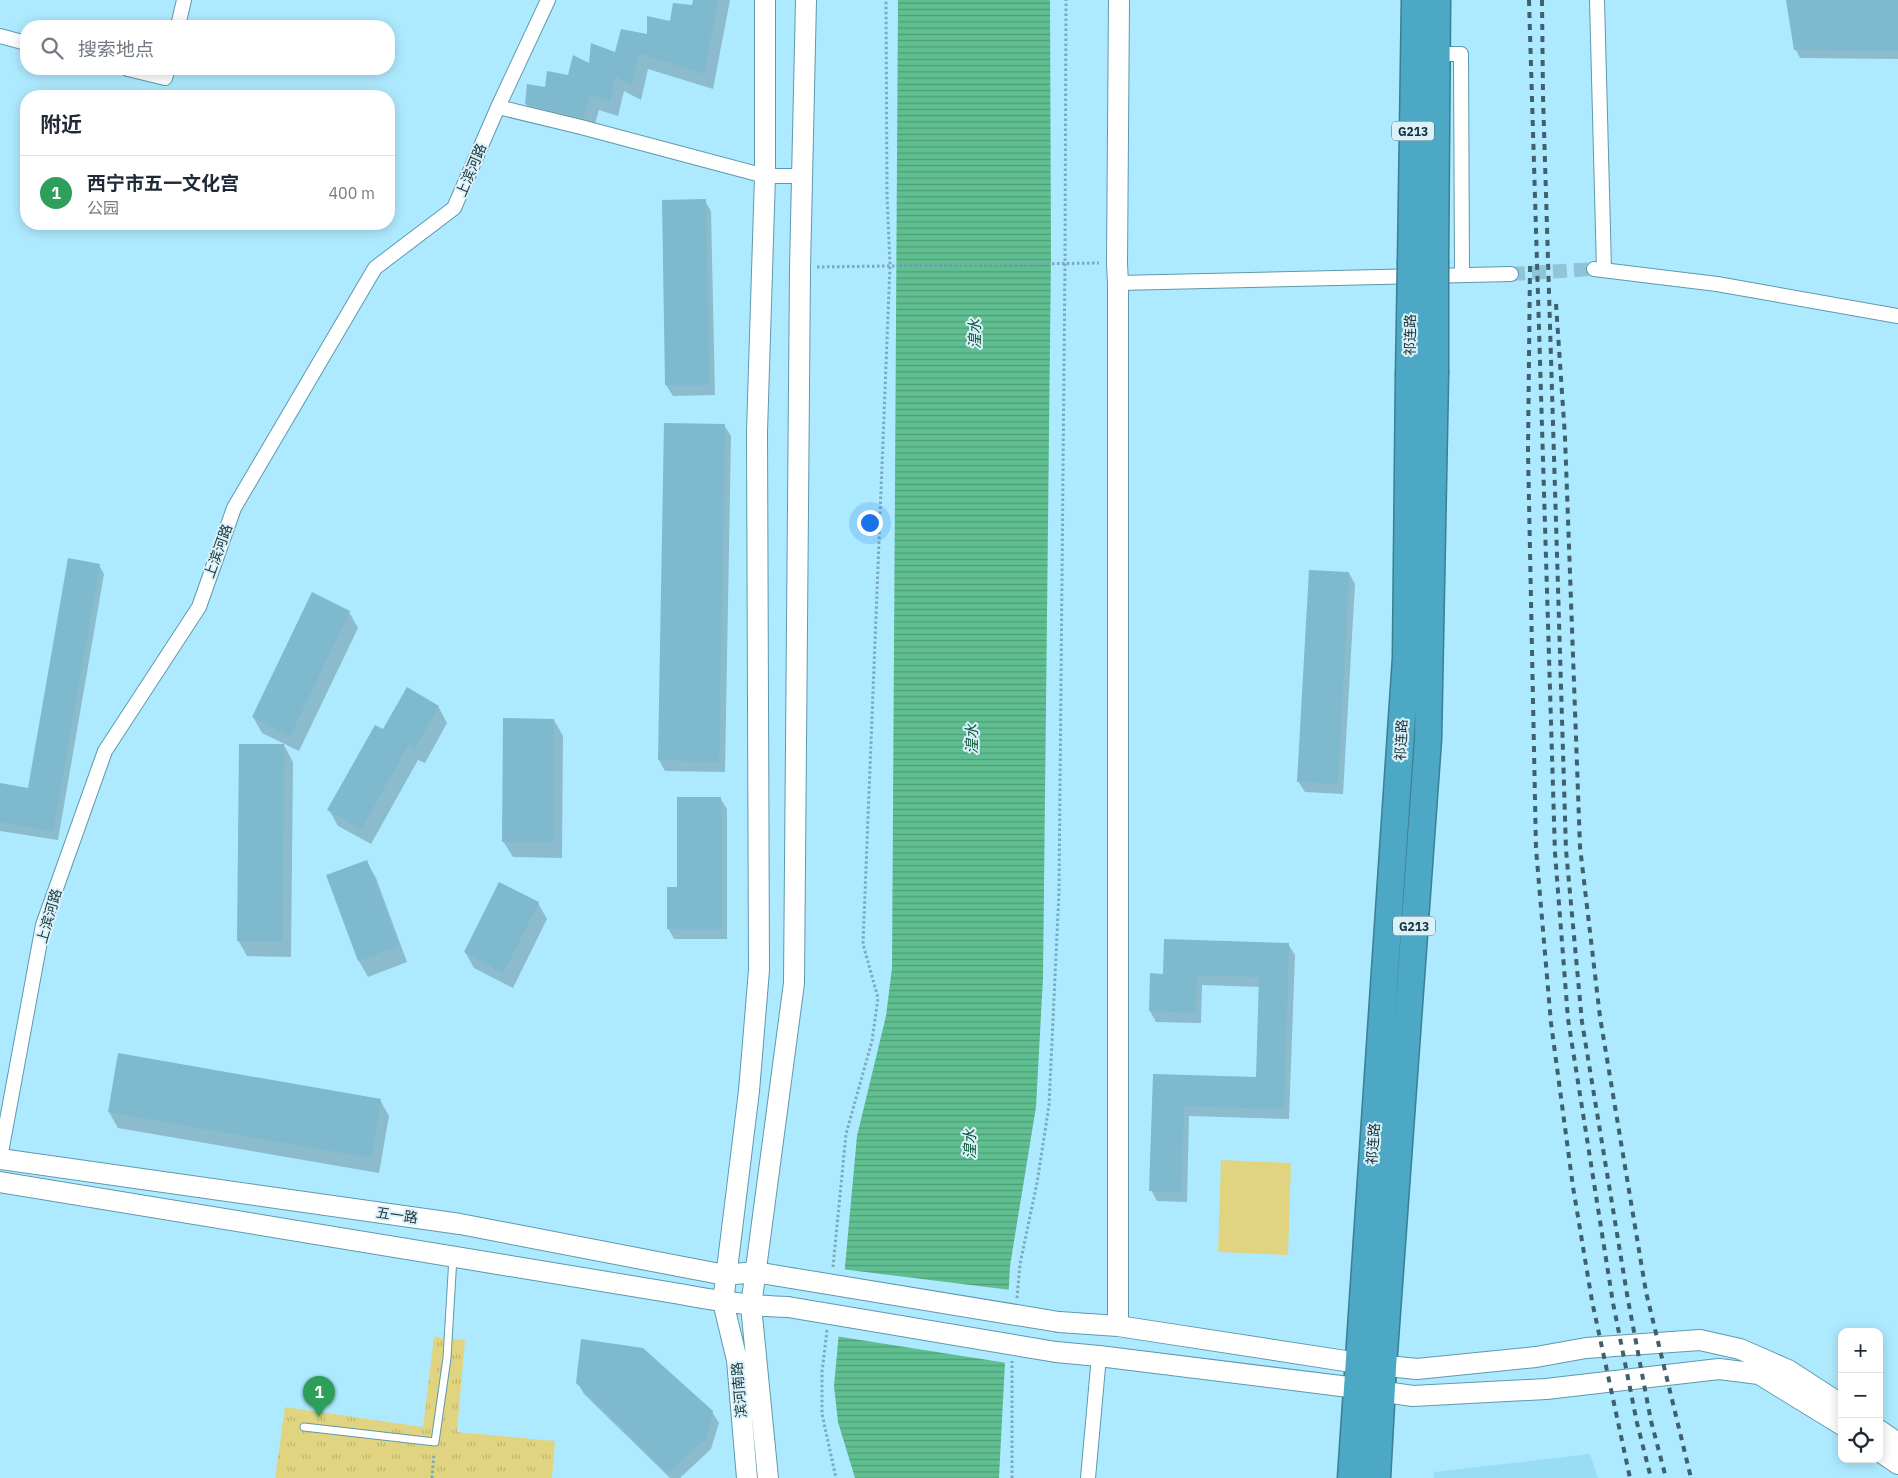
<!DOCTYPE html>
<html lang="zh">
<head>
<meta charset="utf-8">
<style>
	body { margin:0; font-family:"IBM Plex Sans","Noto Sans SC",sans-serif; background:#f6f6f7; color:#1f2937 }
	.controls { position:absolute; right:15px; bottom:15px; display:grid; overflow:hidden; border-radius:10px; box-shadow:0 2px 12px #0003 }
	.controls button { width:45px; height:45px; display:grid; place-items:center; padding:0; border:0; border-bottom:1px solid #e0e1e3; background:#fff; color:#1f2937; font:25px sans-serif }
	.you { position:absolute; left:869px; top:522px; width:18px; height:18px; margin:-12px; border:4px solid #fff; border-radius:50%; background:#1a73e8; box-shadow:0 0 0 8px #1a73e833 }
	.badge { display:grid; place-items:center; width:32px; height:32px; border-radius:50%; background:#993501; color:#fff; font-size:16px; font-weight:700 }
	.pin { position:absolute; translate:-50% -41px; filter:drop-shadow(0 1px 2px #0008) }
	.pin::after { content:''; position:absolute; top:26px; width:18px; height:15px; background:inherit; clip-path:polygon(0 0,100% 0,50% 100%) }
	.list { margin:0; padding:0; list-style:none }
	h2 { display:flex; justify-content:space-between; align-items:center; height:65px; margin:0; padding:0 20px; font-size:21px }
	h2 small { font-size:16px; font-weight:400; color:#747a83 }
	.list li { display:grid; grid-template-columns:32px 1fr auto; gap:15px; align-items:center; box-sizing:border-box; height:75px; padding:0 20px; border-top:1px solid #e0e1e3 }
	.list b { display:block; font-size:19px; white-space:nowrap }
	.list p { margin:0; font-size:16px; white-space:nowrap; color:#747a83 }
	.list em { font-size:16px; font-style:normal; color:#747a83 }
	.icon { flex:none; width:28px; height:28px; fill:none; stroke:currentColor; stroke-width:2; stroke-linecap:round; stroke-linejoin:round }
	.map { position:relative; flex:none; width:1898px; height:1478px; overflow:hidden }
	.search { position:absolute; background:#fff; box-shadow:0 2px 12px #0003; left:20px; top:20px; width:375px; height:55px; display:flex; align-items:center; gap:12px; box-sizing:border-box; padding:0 18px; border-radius:20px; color:#747a83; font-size:19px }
	.panel { position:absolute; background:#fff; box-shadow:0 2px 12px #0003; left:20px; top:90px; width:375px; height:140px; border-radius:20px }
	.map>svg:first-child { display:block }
	.built { fill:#99ddf4 }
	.grass { fill:url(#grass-tufts) }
	.garden { fill:#e0d480 }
	.water { fill:url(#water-rules) }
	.pier { fill:#aeeaff }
	.shadow { fill:#0003 }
	.building { fill:#7eb9cd }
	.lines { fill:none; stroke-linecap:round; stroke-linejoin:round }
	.street-tunnel { stroke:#90c5d8; stroke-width:14; stroke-dasharray:14 7; stroke-linecap:butt }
	.lane-casing { stroke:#5e99ac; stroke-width:9 }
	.street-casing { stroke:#5e99ac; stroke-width:16 }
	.secondary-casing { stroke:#5e99ac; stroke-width:22 }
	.highway-casing { stroke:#3a7f94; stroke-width:29 }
	.path { stroke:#7aaabb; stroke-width:3; stroke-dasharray:2.5 2.5; stroke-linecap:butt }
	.lane { stroke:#fff; stroke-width:7 }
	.street { stroke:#fff; stroke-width:14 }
	.secondary { stroke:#fff; stroke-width:20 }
	.highway { stroke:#4ca8c4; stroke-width:26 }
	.rail { stroke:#3f616c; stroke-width:4; stroke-dasharray:6 6; stroke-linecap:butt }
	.secondary-bridge-casing { stroke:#5e99ac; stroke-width:22; stroke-linecap:butt }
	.highway-bridge-casing { stroke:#3a7f94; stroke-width:29; stroke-linecap:butt }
	.secondary-bridge { stroke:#fff; stroke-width:20 }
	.highway-bridge { stroke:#4ca8c4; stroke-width:26 }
	.labels { text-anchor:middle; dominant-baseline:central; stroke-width:4; stroke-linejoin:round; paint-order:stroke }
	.shield { fill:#daf1f9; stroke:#536b73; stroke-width:1 }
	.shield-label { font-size:12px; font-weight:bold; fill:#19323a }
	.street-label { font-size:14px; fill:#19323a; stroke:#daf1f9 }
	.water-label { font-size:15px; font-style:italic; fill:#09573a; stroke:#daf1f9 }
</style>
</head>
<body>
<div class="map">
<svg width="1898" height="1478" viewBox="0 0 1898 1478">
	<defs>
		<pattern id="grass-tufts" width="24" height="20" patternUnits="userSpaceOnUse" patternTransform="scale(1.25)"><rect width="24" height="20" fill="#e0d480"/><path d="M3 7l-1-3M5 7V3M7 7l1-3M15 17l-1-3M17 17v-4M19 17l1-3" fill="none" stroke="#c0b66f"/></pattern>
		<pattern id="water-rules" width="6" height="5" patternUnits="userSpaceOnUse" patternTransform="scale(1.25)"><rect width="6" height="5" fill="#5fbf91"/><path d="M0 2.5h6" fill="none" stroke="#4e9c77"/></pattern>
	</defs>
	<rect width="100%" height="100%" fill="#aeeaff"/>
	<path class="built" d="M1590,1454L1598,1478H1434V1472Z"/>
	<path class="grass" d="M434,1337L465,1340L457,1432L555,1441L552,1478H275L285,1407L423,1427Z"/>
	<path class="garden" d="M1221,1160L1291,1163L1288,1255L1218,1252Z"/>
	<path class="water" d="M898,0H1050L1051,254L1043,978L1036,1107L1010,1266L999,1478H855L838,1422L834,1386L857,1136L886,1016L892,968Z"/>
	<path class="pier" d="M841,1269L1011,1290L1007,1363L835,1336Z"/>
	<path class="shadow" d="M694,0H730L713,89L648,69L641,100L624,91L618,116L599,110L592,134L536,120L526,104L546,88L590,65L616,53L671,23L693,6Z
		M1787,0H1898V59L1800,58L1796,50Z
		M705,201L711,211L715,395L673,396L666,385Z
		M665,424L724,425L731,436L725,772L665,771L659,760Z
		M99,565L104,574L58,840L0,831V785L29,790Z
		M1349,573L1355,584L1343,794L1305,792L1298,781Z
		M349,612L358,628L299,751L262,733L253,717Z
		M438,706L447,723L425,763L418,760L371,844L338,826L329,810L384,731Z
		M554,720L563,736L562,858L513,857L503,841Z
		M284,745L293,762L291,957L247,956L238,940Z
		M720,798L727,809V939H674L668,928L678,888Z
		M367,862L376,878L407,962L368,977L359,961L328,876Z
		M538,903L547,919L513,988L474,968L465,952Z
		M1288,944L1295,955L1289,1119L1189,1116L1187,1202L1157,1201L1151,1190L1154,1075L1257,1078L1260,987L1202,985L1201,1023L1156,1022L1150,1011L1164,975Z
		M380,1100L389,1116L379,1173L118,1128L109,1112Z
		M578,1383L712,1412L719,1423L711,1449L680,1478H670L584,1394Z"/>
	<path class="building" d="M693,0H718L704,74L639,53L632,85L615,76L610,101L590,95L583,118L525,104L527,84L545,87L547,71L568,75L573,55L589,63L591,43L615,52L621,29L647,34V16L670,21L673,3L692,5Z
		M1786,0H1898V51L1794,50Z
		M706,199L709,385H665L662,200Z
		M664,423L725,424L719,762L658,760Z
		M68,558L100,564L53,831L0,822V783L28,788Z
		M1309,570L1349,572L1338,784L1297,782Z
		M312,592L350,611L290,736L252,717Z
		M407,687L439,706L415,748L409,744L361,829L327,810L375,725L383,729Z
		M503,718L554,719V842H502Z
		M239,744H284L282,941H237Z
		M677,797H721L722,929H667V887H677Z
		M367,860L399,946L358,961L326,875Z
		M499,882L539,902L503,973L464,952Z
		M1164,939L1289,943L1284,1109L1184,1106L1181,1192L1149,1191L1153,1074L1256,1077L1259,977L1197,975L1195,1013L1149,1011L1150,973L1163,974Z
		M118,1053L381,1099L371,1158L108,1112Z
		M581,1339L643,1348L713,1411L706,1438L668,1473L576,1383Z"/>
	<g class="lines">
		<path class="street-tunnel" d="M1511,274L1594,269"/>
		<g class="lane-casing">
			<path id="lane" d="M304,1427L435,1442L447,1358L453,1257"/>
		</g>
		<g class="street-casing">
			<path id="street" d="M1597,0L1604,269
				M178,26L184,0
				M0,36L26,43
				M1438,54H1461L1462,274
				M128,69L165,78L168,69
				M498,107L581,127L765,176H803
				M1594,269L1717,284L1898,316
				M1118,283L1511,274
				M0,1158L43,925L105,751L199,607L234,508L375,268L454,208L498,107L548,0
				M1088,1478L1099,1356"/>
		</g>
		<g class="secondary-casing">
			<path id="secondary" d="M0,1159L460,1224L725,1275L755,1272L791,1278
				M0,1182L680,1294C716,1301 751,1306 788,1307
				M1059,1322L1118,1326L1358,1363L1417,1369L1536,1357L1586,1348L1700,1340L1740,1349L1788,1370L1842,1405
				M1118,1326V283L1117,264L1119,0
				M1056,1352L1099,1356L1357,1388L1413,1396L1546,1389L1719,1369L1759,1374L1842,1425
				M1879,1430L1898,1443
				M1879,1451L1898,1464
				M747,1478L737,1360L723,1302L749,1091L759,970L757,432L765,176V0
				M768,1478L751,1306L794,983L800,268L806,0"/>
		</g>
		<g class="highway-casing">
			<path id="highway" d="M1435,261L1437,0
				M1411,262L1415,0
				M1351,1478L1406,658L1409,375
				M1377,1478L1383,1367L1428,739L1435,374"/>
		</g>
		<path class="path" d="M817,267L1099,263
			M833,1267L846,1134L872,1041L878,998L863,944L890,265L887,196L886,0
			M1017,1298L1020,1264L1037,1183L1049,1105L1059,892L1065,263L1066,0
			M827,1330L822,1372V1414L836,1478
			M432,1478L434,1453
			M1012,1478V1361"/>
		<use href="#lane" class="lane"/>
		<use href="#street" class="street"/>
		<use href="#secondary" class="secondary"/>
		<use href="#highway" class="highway"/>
		<path class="rail" d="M1529,0L1555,853L1568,1019L1613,1303L1637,1423L1651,1478
			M1542,0L1543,96L1566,850L1582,1022L1628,1300L1651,1421L1666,1478
			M1530,266L1528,451L1536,849L1551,1023L1573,1187L1592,1301L1630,1478
			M1556,304L1565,437L1580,847L1600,1017L1646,1292L1691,1478"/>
		<g class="secondary-bridge-casing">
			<path id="secondary-bridge" d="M791,1278L1059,1322
				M788,1307L1056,1352"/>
		</g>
		<g class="highway-bridge-casing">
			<path id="highway-bridge" d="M1435,374V261
				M1409,375L1411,262"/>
		</g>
		<use href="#secondary-bridge" class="secondary-bridge"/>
		<use href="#highway-bridge" class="highway-bridge"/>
	</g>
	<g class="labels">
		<g class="shield">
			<rect x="1392" y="121.5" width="42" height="19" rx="4"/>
			<rect x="1393" y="916.5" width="42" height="19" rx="4"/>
		</g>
		<g class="shield-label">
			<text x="1413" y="131">G213</text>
			<text x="1414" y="926">G213</text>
		</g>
		<g class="street-label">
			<text transform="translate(471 170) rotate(-67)">上滨河路</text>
			<text transform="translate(1410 335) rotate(-89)">祁连路</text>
			<text transform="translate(218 551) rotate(-70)">上滨河路</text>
			<text transform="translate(1401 740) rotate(-87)">祁连路</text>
			<text transform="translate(49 916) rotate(-74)">上滨河路</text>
			<text transform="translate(1373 1144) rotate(-86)">祁连路</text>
			<text transform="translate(397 1215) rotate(8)">五一路</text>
			<text transform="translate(739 1390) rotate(-95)">滨河南路</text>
		</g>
		<g class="water-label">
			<text transform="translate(974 334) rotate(-90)">湟水</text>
			<text transform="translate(971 739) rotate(-90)">湟水</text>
			<text transform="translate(969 1144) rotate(-90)">湟水</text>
		</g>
	</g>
</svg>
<div class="controls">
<button>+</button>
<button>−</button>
<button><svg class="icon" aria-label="locate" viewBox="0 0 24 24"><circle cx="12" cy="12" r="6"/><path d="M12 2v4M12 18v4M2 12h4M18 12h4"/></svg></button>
</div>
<div class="you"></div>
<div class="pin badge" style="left:319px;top:1417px;background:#2e9e5b">1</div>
<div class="search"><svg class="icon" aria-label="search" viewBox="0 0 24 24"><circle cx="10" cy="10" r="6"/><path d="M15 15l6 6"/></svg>搜索地点</div>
<section class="panel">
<h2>附近<small></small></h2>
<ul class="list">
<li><span class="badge" style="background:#2e9e5b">1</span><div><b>西宁市五一文化宫</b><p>公园</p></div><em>400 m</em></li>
</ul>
</section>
</div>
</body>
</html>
